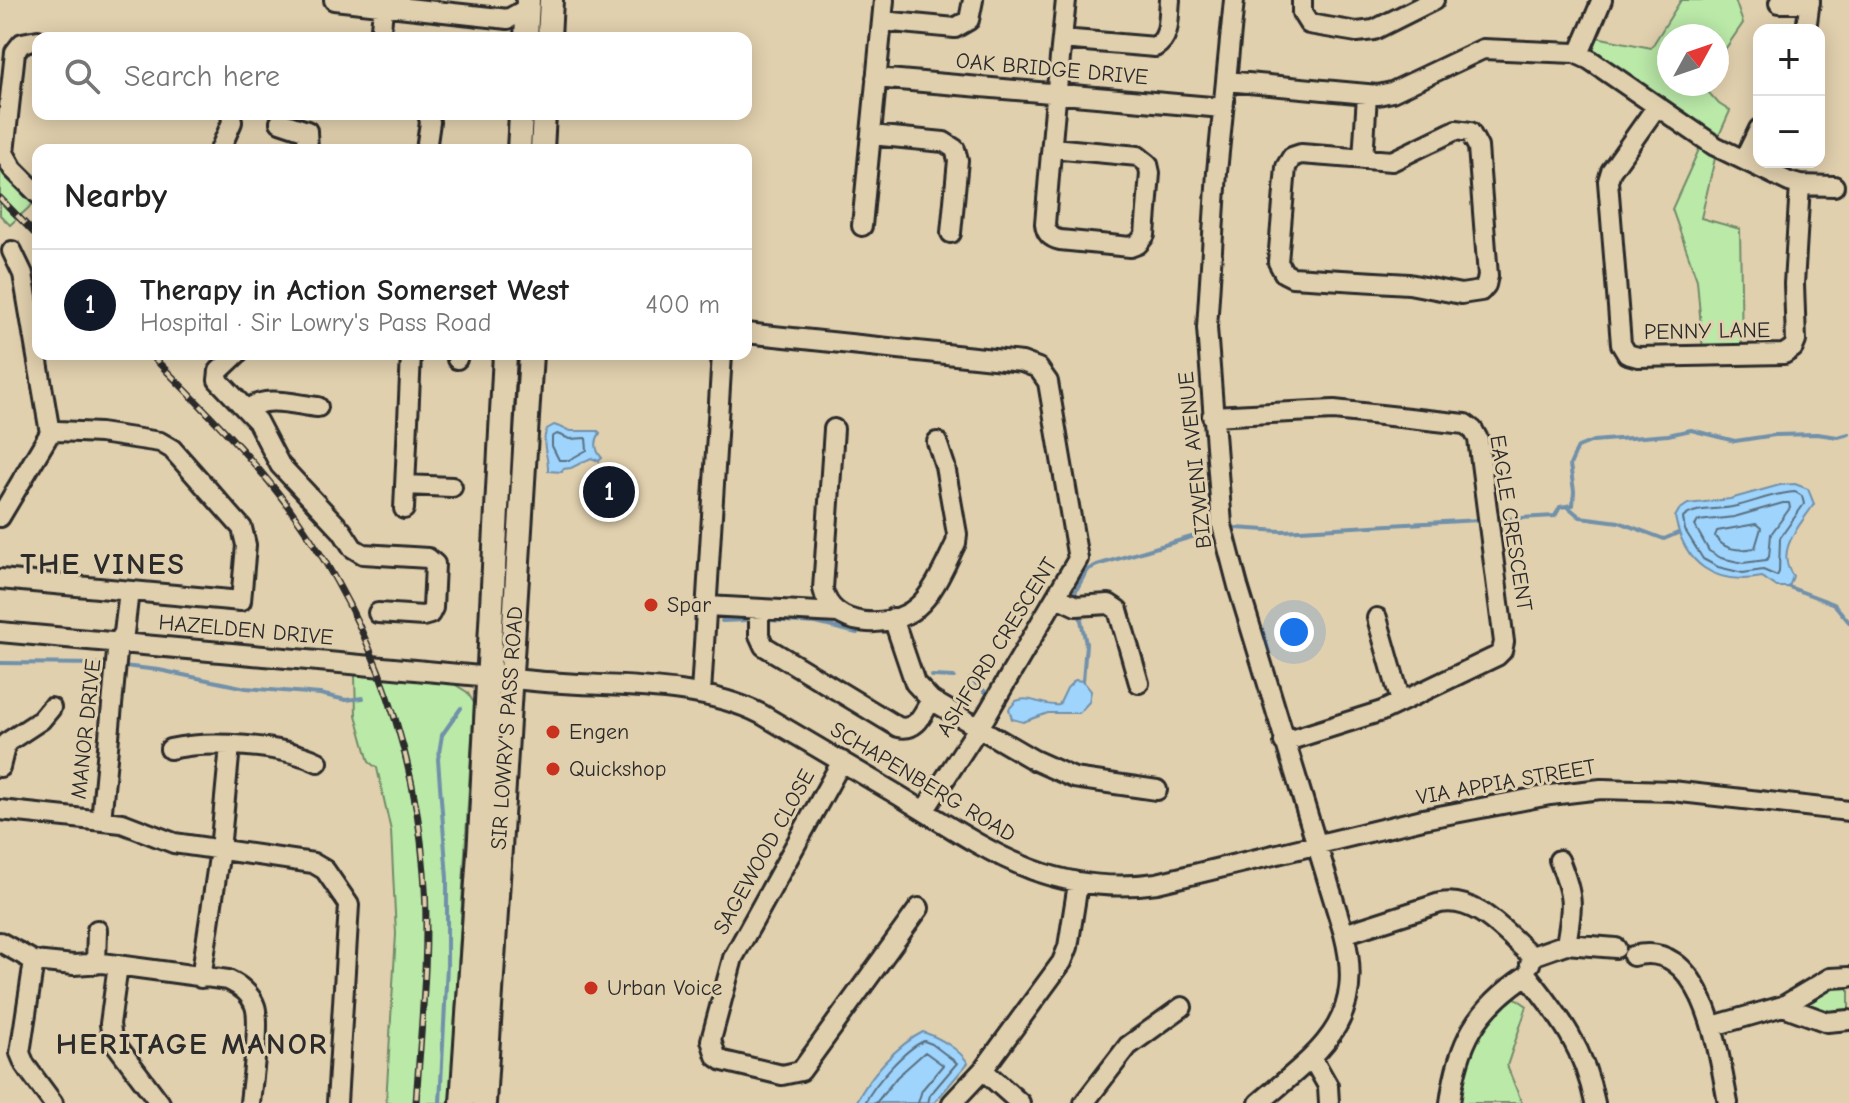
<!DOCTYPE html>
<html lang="en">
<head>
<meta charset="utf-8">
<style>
	body { margin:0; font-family:"Comic Neue",sans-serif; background:#f2f2f2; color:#222 }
	.controls { position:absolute; right:24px; top:24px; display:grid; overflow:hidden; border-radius:16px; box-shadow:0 4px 20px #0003 }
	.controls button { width:72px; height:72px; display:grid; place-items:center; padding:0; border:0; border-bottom:2px solid #e0e0e0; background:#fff; color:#222; font:40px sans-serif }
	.compass { position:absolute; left:1657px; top:24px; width:72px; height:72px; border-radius:50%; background:#fff; box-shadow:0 4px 20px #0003; rotate:50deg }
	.you { position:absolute; left:1294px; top:632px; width:28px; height:28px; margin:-20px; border:6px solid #fff; border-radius:50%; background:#1a73e8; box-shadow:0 0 0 12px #1a73e833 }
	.badge { display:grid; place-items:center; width:52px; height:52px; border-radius:50%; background:#111827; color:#fff; font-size:26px; font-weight:700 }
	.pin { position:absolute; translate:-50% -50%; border:4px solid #fff; box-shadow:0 2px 8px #0006 }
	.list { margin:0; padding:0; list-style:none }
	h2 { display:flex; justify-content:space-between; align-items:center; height:104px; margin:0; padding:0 32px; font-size:34px }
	h2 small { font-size:26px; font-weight:400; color:#767676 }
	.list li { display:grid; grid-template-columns:52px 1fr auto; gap:24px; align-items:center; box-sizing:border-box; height:112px; padding:0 32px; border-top:2px solid #e0e0e0 }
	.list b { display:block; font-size:30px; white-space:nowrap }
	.list p { margin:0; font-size:26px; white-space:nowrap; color:#767676 }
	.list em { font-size:26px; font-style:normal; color:#767676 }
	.icon { flex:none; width:44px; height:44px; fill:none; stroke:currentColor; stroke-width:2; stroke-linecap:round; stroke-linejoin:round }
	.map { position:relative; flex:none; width:1849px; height:1103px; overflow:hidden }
	.search { position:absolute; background:#fff; box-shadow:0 4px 20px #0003; left:32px; top:32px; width:720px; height:88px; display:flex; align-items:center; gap:20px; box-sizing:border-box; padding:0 28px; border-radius:16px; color:#767676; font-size:30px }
	.panel { position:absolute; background:#fff; box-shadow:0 4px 20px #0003; left:32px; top:144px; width:720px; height:216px; border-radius:16px }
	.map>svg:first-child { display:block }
	.green { fill:#bae9a8; stroke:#728a6a; stroke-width:2 }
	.water { fill:#9fd4fd; stroke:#7190a9; stroke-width:2 }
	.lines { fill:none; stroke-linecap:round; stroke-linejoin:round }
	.shore { stroke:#596f7f; stroke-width:2 }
	.stream { stroke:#7190a9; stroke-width:4 }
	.minor-casing { stroke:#2b2b2b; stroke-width:24 }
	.major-casing { stroke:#2b2b2b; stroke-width:28 }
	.minor { stroke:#e1d0ae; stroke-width:18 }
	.major { stroke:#e1d0ae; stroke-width:22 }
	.rail-casing { stroke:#2b2b2b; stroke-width:7 }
	.rail { stroke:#e1d0ae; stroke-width:4; stroke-dasharray:12; stroke-linecap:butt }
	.poi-dot { fill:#c8321e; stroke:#e1d0ae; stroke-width:3 }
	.labels { text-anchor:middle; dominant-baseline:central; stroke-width:6; stroke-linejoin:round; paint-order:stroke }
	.street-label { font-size:22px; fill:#2b2b2b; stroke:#e1d0ae }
	.poi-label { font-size:22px; fill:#2b2b2b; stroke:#e1d0ae; text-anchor:start }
	.district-label { font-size:30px; font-weight:bold; letter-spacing:2px; fill:#2b2b2b; stroke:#e1d0ae }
</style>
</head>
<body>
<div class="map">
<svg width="1849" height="1103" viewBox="0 0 1849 1103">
	<rect width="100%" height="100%" fill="#e1d0ae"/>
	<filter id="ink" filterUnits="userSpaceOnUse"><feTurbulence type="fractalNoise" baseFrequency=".0125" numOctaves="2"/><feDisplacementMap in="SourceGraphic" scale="16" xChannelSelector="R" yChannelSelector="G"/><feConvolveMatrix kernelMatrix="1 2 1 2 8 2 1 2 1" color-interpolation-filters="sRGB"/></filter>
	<g filter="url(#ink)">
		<path class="green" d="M1681,0H1735L1743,23L1717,61V36H1669V84H1701L1719,104L1730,111L1717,140L1594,54L1590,47L1591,36L1651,48Z
			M1701,145L1716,154L1701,218L1740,229L1742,350L1703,351L1697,280L1672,209Z
			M0,164L35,202L10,225L0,215Z
			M355,675L454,684L467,692L474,703L450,1103H386L396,934L391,831L377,768L369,762L356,715Z
			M1832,983H1849V1013L1832,1018L1801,1008L1800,1002Z
			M1511,995L1527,1006L1507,1066L1522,1103H1453L1469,1064L1463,1055L1478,1032Z"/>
		<path class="water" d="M554,425L571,431H598L600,433C594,442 595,450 602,458L599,461L591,458L571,468L563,469L562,472L548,471C549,455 540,445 547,429Z
			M1795,484L1808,489L1814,504C1800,526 1774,550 1793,576L1789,587H1777L1762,577C1715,586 1684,564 1675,517L1679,510L1688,504L1730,499L1780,485Z
			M1075,680L1083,681L1091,691L1089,702L1079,713H1048L1023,722L1012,719L1009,709L1016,701C1031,695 1043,707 1059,705L1067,688Z
			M923,1032C940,1038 959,1049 968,1063L934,1103H856C869,1076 897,1045 923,1032Z"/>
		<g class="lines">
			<path class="shore" d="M557,434L570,439L586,438L587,450L569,460H559L552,446V437Z
				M1795,492L1802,496L1804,504L1780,538L1779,572L1777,576L1763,570L1743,573L1718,567L1703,559L1685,530L1683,518C1694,507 1717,510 1732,507C1753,503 1773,493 1795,492Z
				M1783,503H1789L1790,508L1771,534L1769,557L1766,560L1743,563L1721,558L1709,551L1695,526L1698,521L1734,517Z
				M1756,524L1761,528L1755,548C1740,551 1723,550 1715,536L1717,531Z
				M865,1103C874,1084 905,1049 924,1041L932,1044L957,1063L930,1095L928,1103
				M876,1103L897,1077L925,1052L943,1065L922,1090L918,1103"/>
			<path class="stream" d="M1567,506L1580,517L1619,522L1664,539L1678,533
				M1503,519L1555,516L1560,507L1573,505L1574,491L1570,465L1578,447L1593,441L1668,435L1691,430L1735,441L1775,435L1817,434L1838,437L1849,434
				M1235,528L1282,531L1479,520
				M1789,587L1834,604L1849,622
				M1073,596L1087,570L1097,565L1205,533
				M1080,615L1086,644L1083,681
				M769,620L816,623L857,633
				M722,621L746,620
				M0,663L106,664
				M123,666L159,670L246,688L320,694L346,700L363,698
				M932,676L954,677
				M970,679L988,694
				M440,1103L447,965V878L438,759L442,735L461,708"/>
			<g class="minor-casing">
				<path id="minor" d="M334,0L508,19L528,8
					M1234,0L1217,172L1207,328L1222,525L1238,586L1344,934C1367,1022 1319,1052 1259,1103
					M1302,0V13L1309,24L1357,32L1374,30L1434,0
					M1779,3H1810
					M882,21L955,28L969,20L973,0
					M1806,30L1810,0
					M380,38L384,0
					M1062,39L1155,47C1171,38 1168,17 1170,0
					M38,40L22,43L15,52L4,153L13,169L38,194
					M1579,54L1602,0
					M876,78L1223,108
					M1226,81L1378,95L1392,92L1483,49L1575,53L1590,60L1715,146L1789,182L1800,185L1834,186
					M1657,106L1611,171L1608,181L1621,344L1627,354L1638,357L1784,354L1793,348L1796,341L1794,284L1800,185
					M280,122L307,131L308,150
					M1456,130L1470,132L1478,147L1488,276L1486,285L1481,291L1461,294L1409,284L1292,277L1284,273L1278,262L1286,167L1292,157L1301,154L1392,161Z
					M871,135L944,142L955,149L958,160L951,233
					M1052,148L1138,156L1148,164L1150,173L1145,235L1138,244L1130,247L1060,240C1051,238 1046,233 1045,224C1051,149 1058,75 1066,0
					M220,150L232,122L231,114
					M426,150L430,122L428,114
					M1363,159L1367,95
					M1744,160L1759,129
					M862,226L884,0
					M12,251L23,274L50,433
					M746,333L1022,362L1038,368L1048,382L1078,559L986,716L924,811
					M237,354L219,371L218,380L257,421L280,465L342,531L353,548L363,554L428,558L435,564L433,608L430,614L423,616L378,613
					M457,359L458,354
					M247,410C265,394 296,405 318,407
					M1212,416L1334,410L1465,424L1473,430L1478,439L1504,642L1502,651L1497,656L1382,711L1284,742
					M834,429L823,589C831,629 891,630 917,607C934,593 946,563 956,543L957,534L945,466L937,442
					M405,485L452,487
					M404,509L411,354
					M0,517L50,433L58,431L100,433L160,442L172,449L242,528L246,545L241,601L0,579
					M1057,597L1076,606L1109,604L1118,610L1139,683
					M707,606L838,613
					M759,609V635L764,646L898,727C917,732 923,713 931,700
					M893,618L915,683L931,700L1034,760L1074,778L1157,790
					M1377,618L1401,702
					M0,632C178,649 356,663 534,681C606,688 696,681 761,714C807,741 853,768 898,795C984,848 1050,898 1157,883L1423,819L1550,795L1601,789L1672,791L1849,811
					M701,693L722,354
					M170,749C209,740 282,745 318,762
					M842,761L733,958L711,1040L716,1056L723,1061L782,1075L801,1071L919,908
					M0,767L6,743L41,720L51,708
					M0,810L122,823L174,843L313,863L325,870L349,905L337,1103
					M101,821L118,642L124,633L129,591
					M1559,860C1574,897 1573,906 1566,944
					M1344,934L1440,903C1477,896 1506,934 1532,956
					M0,942L34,961L74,965L102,963L228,980C239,985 251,994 255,1006C261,1023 252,1082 250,1103
					M1633,956C1705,937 1719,1056 1728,1103
					M34,961L20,1053L25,1065L53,1103
					M96,964L97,930
					M1530,964L1532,956L1566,944L1616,948
					M118,965L110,1024L112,1039L160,1103
					M1527,975C1561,1018 1584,1048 1595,1103
					M201,978L220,850L230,746
					M1783,1006L1827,1022L1849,1020
					M1713,1026L1783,1006L1830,978L1849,977
					M1312,1058L1328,1086L1329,1103
					M983,1070L1020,1103
					M952,1103L983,1070L1062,962L1068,947L1078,884
					M1084,1103L1128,1046L1182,1007
					M1450,1103C1458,1042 1476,1009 1527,975"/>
			</g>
			<g class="major-casing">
				<path id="major" d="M526,38L528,0
					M549,38L551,0
					M519,150L521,114
					M542,150L544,114
					M462,1103L480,838L505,354
					M484,1103L531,354"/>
			</g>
			<use href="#minor" class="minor"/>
			<use href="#major" class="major"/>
			<g class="rail-casing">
				<path id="rail" d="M0,198L38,237
					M150,354C194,399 239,443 278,493C362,601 414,735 424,872C430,949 421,1027 416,1103"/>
			</g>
			<use href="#rail" class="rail"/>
		</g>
	</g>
	<g class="poi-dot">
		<circle cx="651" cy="605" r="8"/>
		<circle cx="553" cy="732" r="8"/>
		<circle cx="553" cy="769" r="8"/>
		<circle cx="591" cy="988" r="8"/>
	</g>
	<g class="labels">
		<g class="street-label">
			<text transform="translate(1052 69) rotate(5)">OAK BRIDGE DRIVE</text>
			<text transform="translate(1707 331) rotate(-1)">PENNY LANE</text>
			<text transform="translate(1195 460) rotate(-96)">BIZWENI AVENUE</text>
			<text transform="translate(1511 523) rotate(81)">EAGLE CRESCENT</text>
			<text transform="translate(246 630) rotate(5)">HAZELDEN DRIVE</text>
			<text transform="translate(997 647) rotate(-58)">ASHFORD CRESCENT</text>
			<text transform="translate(507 728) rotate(-86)">SIR LOWRY'S PASS ROAD</text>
			<text transform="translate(86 729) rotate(-84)">MANOR DRIVE</text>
			<text transform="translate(923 782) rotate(31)">SCHAPENBERG ROAD</text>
			<text transform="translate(1506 782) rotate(-10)">VIA APPIA STREET</text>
			<text transform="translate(764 852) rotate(-61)">SAGEWOOD CLOSE</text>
		</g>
		<g class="poi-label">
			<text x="667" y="605">Spar</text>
			<text x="569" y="732">Engen</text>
			<text x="569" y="769">Quickshop</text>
			<text x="607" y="988">Urban Voice</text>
		</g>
		<g class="district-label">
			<text x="103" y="564">THE VINES</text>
			<text x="192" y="1044">HERITAGE MANOR</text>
		</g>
	</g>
</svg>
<div class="controls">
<button>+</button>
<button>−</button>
</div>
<svg class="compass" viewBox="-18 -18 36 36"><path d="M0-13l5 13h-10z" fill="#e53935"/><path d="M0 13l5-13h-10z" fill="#767676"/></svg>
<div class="you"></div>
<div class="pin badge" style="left:609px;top:492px">1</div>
<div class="search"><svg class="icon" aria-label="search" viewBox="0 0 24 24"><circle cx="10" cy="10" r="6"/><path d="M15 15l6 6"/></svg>Search here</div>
<section class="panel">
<h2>Nearby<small></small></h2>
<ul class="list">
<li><span class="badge">1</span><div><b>Therapy in Action Somerset West</b><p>Hospital · Sir Lowry's Pass Road</p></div><em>400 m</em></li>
</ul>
</section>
</div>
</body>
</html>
